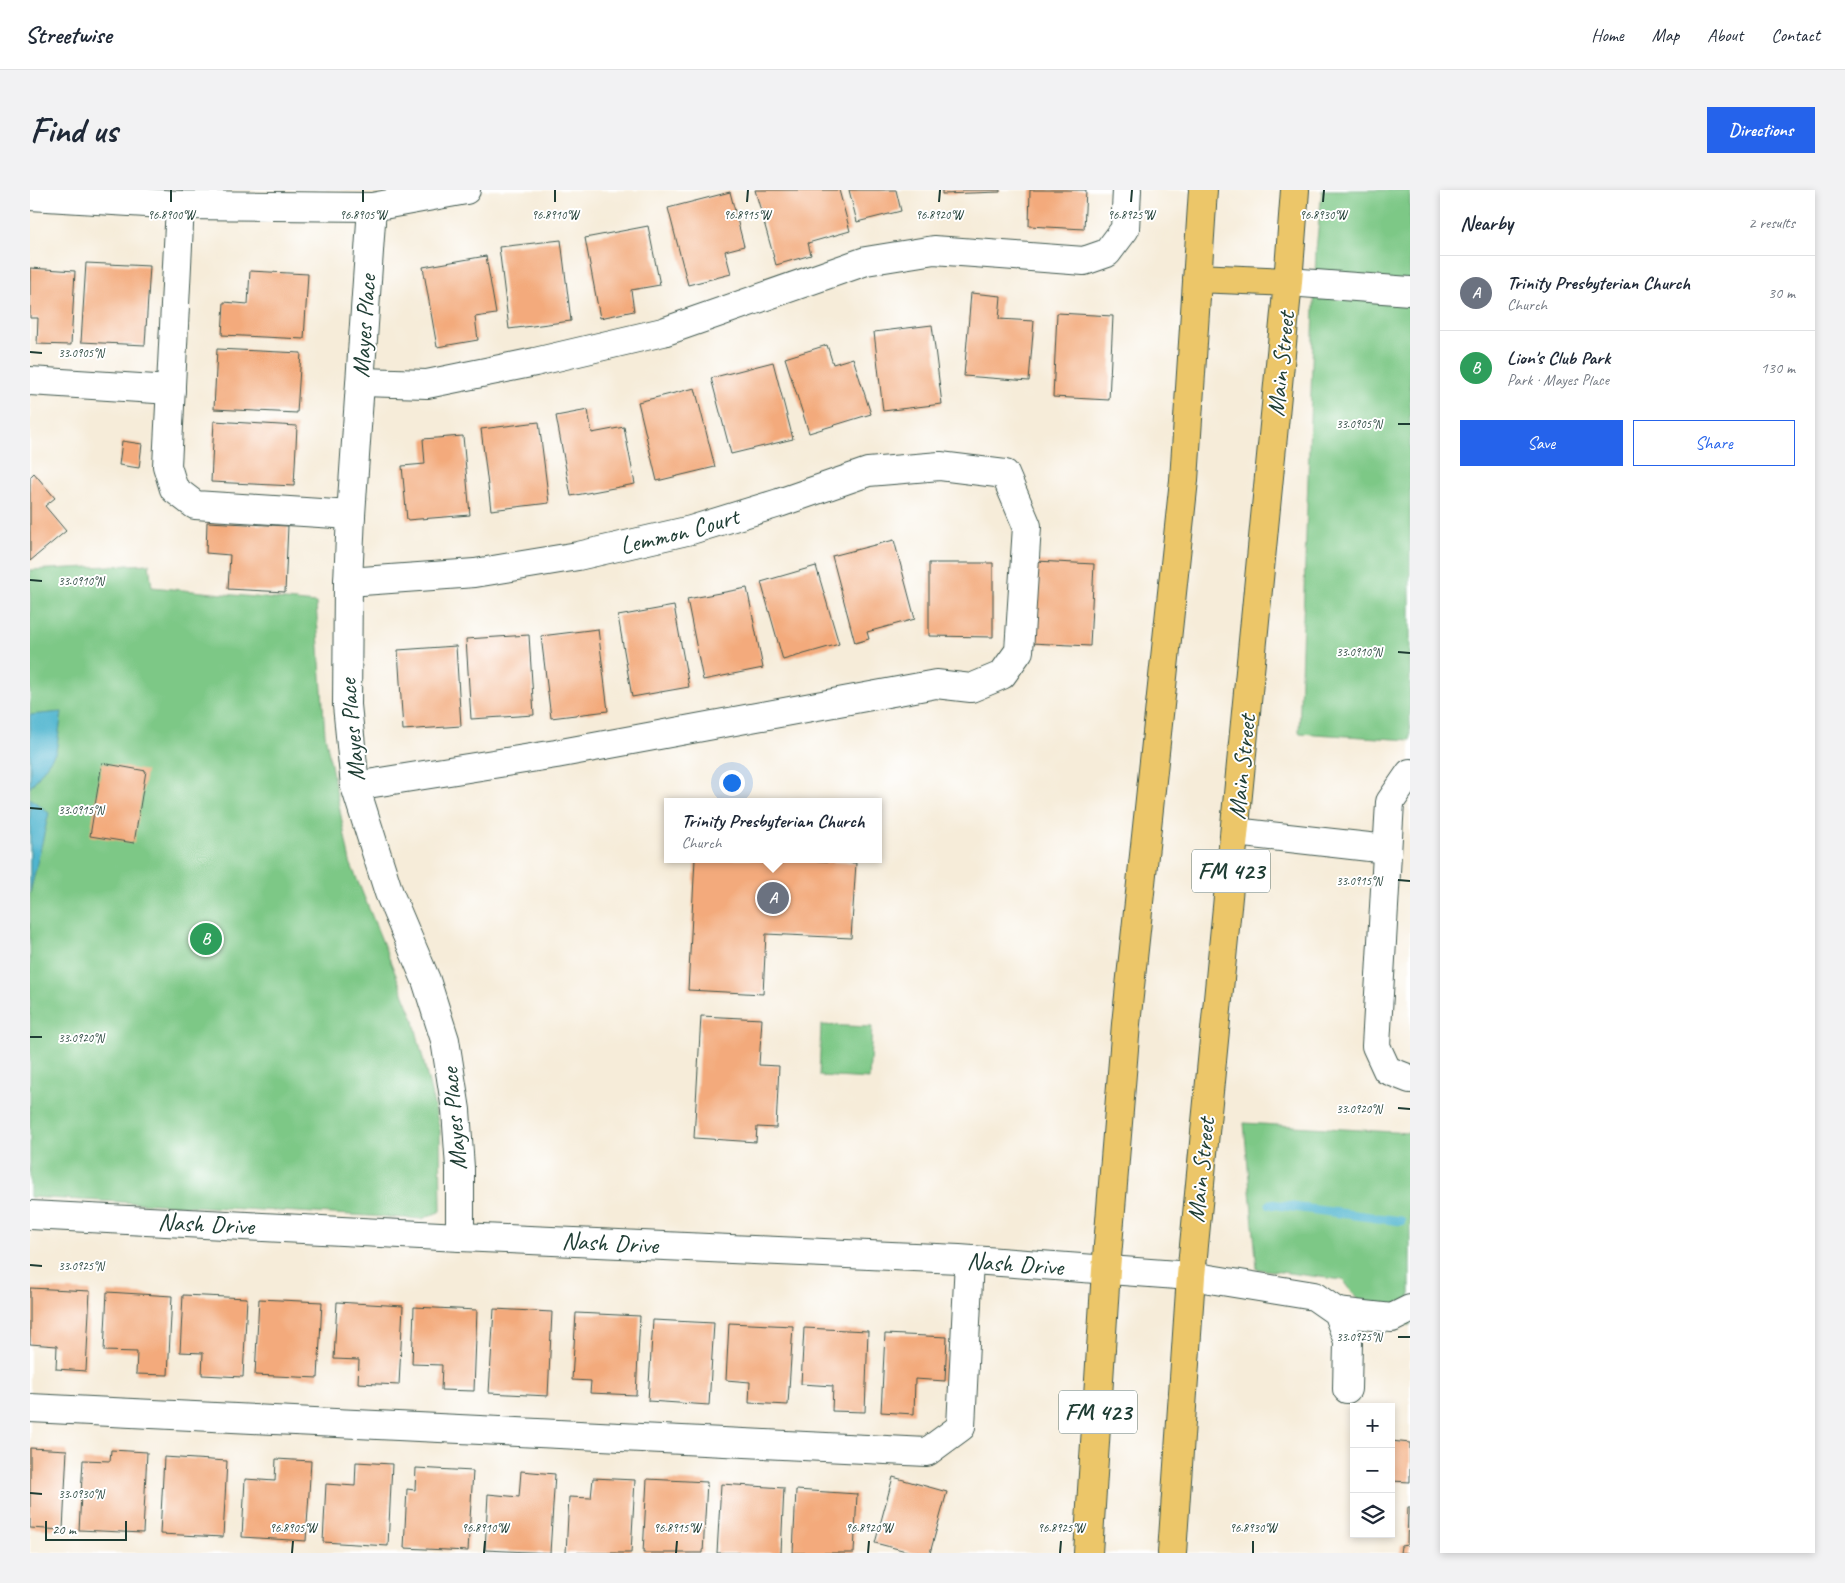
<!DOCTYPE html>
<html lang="en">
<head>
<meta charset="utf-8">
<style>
	body { margin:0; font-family:Caveat,sans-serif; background:#f2f2f3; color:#1f2937 }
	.controls { position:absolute; right:15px; bottom:15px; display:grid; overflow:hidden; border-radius:0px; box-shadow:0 2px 8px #0003 }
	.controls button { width:45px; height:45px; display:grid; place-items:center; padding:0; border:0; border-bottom:1px solid #e0e1e3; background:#fff; color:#1f2937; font:25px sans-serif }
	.scale { position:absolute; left:15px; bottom:12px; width:82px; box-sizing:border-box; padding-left:5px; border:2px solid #1f3d34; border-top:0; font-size:14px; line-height:18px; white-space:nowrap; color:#1f3d34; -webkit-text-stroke:4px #fff; paint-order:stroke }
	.you { position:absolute; left:701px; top:592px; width:18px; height:18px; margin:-12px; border:4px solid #fff; border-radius:50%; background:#1a73e8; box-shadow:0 0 0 8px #1a73e833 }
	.badge { display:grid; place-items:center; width:32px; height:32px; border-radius:50%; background:#2563eb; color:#fff; font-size:16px; font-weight:700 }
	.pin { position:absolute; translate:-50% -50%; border:2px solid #fff; box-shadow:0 1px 5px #0006 }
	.popup { position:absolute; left:634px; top:608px; width:218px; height:65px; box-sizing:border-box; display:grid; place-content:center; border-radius:0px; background:#fff; filter:drop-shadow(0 1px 4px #0005); font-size:16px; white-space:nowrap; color:#747a83 }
	.popup b { font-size:19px; color:#1f2937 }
	.popup::after { content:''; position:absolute; left:50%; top:100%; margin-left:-10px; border:10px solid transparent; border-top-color:#fff }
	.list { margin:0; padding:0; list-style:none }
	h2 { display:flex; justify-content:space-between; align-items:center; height:65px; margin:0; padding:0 20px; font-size:21px }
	h2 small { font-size:16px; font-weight:400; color:#747a83 }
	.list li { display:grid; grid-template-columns:32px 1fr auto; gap:15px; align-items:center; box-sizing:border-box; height:75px; padding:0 20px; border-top:1px solid #e0e1e3 }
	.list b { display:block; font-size:19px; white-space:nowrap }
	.list p { margin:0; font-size:16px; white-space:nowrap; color:#747a83 }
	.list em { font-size:16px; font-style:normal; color:#747a83 }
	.actions { display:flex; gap:10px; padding:15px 20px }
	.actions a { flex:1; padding:11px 0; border:1px solid #2563eb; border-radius:0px; text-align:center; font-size:18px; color:#2563eb }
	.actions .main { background:#2563eb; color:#fff }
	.icon { flex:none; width:28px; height:28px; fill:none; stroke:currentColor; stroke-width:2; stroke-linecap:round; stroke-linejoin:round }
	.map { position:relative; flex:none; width:1380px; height:1363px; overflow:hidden; border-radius:0px }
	header { display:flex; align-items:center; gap:30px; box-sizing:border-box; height:70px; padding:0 25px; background:#fff; border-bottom:1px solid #e0e1e3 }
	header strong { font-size:24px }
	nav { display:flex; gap:28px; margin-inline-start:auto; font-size:18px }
	.intro { display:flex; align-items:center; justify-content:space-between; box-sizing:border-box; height:120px; padding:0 30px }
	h1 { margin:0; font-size:35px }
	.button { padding:12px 22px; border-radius:0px; background:#2563eb; color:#fff; font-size:18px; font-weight:700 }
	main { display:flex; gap:30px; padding:0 30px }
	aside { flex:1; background:#fff; border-radius:0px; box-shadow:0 2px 8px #0003 }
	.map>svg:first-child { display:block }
	.green { fill:#7dc886; stroke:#4e825d }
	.water { fill:#50b5cf; stroke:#387982 }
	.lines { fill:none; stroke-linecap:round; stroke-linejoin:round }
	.stream { stroke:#50b5cf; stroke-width:9 }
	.building { fill:#f3aa7c }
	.minor-casing { stroke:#3f574d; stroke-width:30 }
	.major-casing { stroke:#3f574d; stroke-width:30 }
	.minor { stroke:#fff; stroke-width:28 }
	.major { stroke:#ecc669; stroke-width:28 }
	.ticks { fill:none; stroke:#1f3d34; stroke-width:2 }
	.labels { text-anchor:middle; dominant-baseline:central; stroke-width:4; stroke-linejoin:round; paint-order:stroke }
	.shield { fill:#fff; stroke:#627771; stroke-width:1 }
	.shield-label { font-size:24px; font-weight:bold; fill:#1f3d34 }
	.street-label { font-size:25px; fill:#1f3d34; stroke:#fff }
	.ticks-label { font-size:12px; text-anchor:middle; fill:#1f3d34; stroke:#fff; stroke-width:4; stroke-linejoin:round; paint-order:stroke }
</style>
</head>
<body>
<header>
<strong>Streetwise</strong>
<nav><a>Home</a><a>Map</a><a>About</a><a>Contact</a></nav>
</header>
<div class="intro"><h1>Find us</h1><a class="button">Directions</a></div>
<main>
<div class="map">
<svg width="1380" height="1363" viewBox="0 0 1380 1363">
	<rect width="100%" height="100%" fill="#fff"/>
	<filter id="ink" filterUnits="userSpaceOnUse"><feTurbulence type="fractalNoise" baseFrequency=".02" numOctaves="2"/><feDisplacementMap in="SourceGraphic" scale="10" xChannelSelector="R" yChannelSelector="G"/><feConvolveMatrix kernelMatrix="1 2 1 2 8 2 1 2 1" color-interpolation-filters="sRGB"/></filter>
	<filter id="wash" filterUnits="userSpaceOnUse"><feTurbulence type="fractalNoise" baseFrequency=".0096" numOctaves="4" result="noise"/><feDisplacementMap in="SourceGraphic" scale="20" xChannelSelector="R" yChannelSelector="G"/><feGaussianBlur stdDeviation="1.12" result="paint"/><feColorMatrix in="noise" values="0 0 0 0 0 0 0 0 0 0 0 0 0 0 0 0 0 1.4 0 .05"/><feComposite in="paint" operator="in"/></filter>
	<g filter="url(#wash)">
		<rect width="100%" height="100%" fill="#f6ecd9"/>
		<path class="green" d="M1292,0H1380V550L1269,543L1286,60Z
			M119,374L122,397L286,413L295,544L320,672L383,827L410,940L411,1021L392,1029L0,1007V380Z
			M791,835L842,837L839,889L789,886Z
			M1214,933L1380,943V1135L1347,1133L1313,1090L1227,1079Z"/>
		<path class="water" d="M32,522L26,562L0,598V525Z
			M0,608L19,623L0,703Z"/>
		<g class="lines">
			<path class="stream" d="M1240,1014L1371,1031"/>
		</g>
		<g id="blocks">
			<path class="building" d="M725,0H809L820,41L778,53L781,65L746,75Z
				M819,0H866L871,21L827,32Z
				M912,0H970V2L912,4Z
				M1000,0H1056L1054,39L999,36Z
				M700,2L714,56L695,61L701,84L658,95L638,18Z
				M618,36L630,95L601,100L604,121L570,128L555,48Z
				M531,50L541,131L479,139L469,57Z
				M456,66L466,124L445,127L448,150L407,157L393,77Z
				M56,73L120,76L115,155L51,152Z
				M0,78L45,81L41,155L7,154L8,128H0Z
				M220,81L278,84L274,149L192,145L194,112L218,114Z
				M941,103L971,106L969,129L1004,131L999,191L934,186Z
				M1027,123L1083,126L1079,210L1023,207Z
				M902,135L912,214L853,221L844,142Z
				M797,155L803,174L823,168L841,224L779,243L755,168Z
				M187,159L271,163L267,223L184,219Z
				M743,172L763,249L701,264L681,188Z
				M665,198L685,277L627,291L608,212Z
				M558,220L562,243L594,237L605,294L541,306L526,226Z
				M184,231L267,236L264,296L181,292Z
				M509,232L519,313L461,320L451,239Z
				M433,246L440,325L377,330L372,276L395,274L393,249Z
				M92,251L112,254L109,278L89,275Z
				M4,283L25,308L15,316L36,341L0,371V287Z
				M177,332L258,336L255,402L198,399L200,365L176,363Z
				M864,350L885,429L837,442L839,449L825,453L802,366Z
				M1006,371L1064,374L1060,456L1001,453Z
				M899,373H963V447L899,446Z
				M786,376L809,454L753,470L731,392Z
				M717,398L733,478L673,490L657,409Z
				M644,416L659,497L602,507L588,426Z
				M568,439L578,521L521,528L511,446Z
				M499,445L504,525L441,529L436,449Z
				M426,456L431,536L373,540L368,460Z
				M72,573L116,581L104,653L60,646Z
				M665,669H758L826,673L821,748L736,744L733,804L658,800Z
				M671,826L732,829L729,875L749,876L746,938L727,937L726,952L664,948Z
				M0,1098L60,1101L56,1181L26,1179L27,1156L0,1154Z
				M77,1102L142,1106L138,1185L106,1184L107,1162L74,1161Z
				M153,1105L217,1108L213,1187L172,1185L173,1163L150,1162Z
				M229,1109L292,1112L288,1188L225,1185Z
				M307,1112L373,1116L369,1195L328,1193L329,1170L304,1169Z
				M384,1117L447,1120L444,1201L411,1200L412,1175L382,1174Z
				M464,1119L522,1122L518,1206L459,1203Z
				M546,1123L610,1126L606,1205L560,1203L561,1191L542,1190Z
				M623,1130L684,1133L679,1215L618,1211Z
				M699,1133L763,1136L758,1215L719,1213L720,1192L696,1190Z
				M774,1138L838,1141L835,1222L802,1221L803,1196L771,1194Z
				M855,1144L917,1147L915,1191L885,1189L884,1224L851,1222Z
				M1361,1251L1380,1253V1292L1361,1291Z
				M0,1258L37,1260L33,1340L0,1338Z
				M81,1260L117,1262L113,1343L49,1340L53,1270L80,1271Z
				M134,1267L197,1271L193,1347L130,1344Z
				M246,1269L281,1271L276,1351L212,1347L215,1289L245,1291Z
				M326,1272L362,1274L358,1356L293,1352L296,1294L325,1296Z
				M386,1278L443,1281L438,1361L374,1358L377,1299L385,1300Z
				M491,1281L525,1284L520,1363L455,1360L458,1304L489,1307Z
				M863,1287L917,1302L900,1363H884L845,1353Z
				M563,1288L605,1290L601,1363H536L539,1307L561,1308Z
				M617,1289L677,1292L673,1363H613Z
				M691,1294L754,1298L751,1363H687Z
				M766,1300L827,1304L824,1363H763Z
				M1378,1317H1380V1363H1370L1371,1356L1377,1355Z"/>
		</g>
	</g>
	<g filter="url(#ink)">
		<use href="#blocks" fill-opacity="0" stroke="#3f574d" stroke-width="1"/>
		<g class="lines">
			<g class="minor-casing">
				<g id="minor">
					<path d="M0,6L150,15L342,17L436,0"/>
					<path d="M150,15L137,276L144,299L165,315L321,325"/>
					<path d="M342,17L321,325L318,392L317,515L325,596L359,703L396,790L415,850L426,920L430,978V1047"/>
					<path d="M1258,92L1380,101"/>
					<path d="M0,191L141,200"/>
					<path d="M331,192L397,194L505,172L633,142L836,71L904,60L1054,71L1077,63L1095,39L1097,0"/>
					<path id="s1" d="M318,392L445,383L548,366L661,340L749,313L838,282L910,276L975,284L997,336L989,461L972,485L941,498L906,494L526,564L325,596"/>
					<path d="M1380,583L1360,612L1346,856L1357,880L1380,889"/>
					<path d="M1205,642L1357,659"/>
					<path d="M0,1025L430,1047L929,1069L1161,1086L1284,1106L1307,1122L1318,1151L1317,1199"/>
					<path d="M1307,1122L1362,1128L1380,1119"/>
					<path d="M0,1218L897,1262L931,1237L939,1070"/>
				</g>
			</g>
			<g class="major-casing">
				<path id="major" d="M1167,88L1258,92
					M1058,1363L1076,1080L1096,834L1154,290L1173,0
					M1142,1363L1161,1086L1258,92L1265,0"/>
			</g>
			<use href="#minor" class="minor"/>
			<use href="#major" class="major"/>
		</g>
	</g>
	<path class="ticks" d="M141,12V0M333,12V0M525,12V0M717,12L718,0M909,12L910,0M1101,12L1102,0M1293,12L1294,0M0,162L12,163M1368,234H1380M0,390L12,391M1368,462L1380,463M0,618L12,619M1368,690L1380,691M0,847H12M1368,918L1380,919M0,1075L12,1076M1368,1147H1380M0,1303L12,1304M262,1363L263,1351M454,1363L455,1351M646,1363L647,1351M838,1363L839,1351M1030,1363L1031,1351M1223,1363V1351"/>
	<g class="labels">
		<g class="shield">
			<rect x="1162" y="659.5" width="78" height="43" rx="4"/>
			<rect x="1029" y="1200.5" width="78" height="43" rx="4"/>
		</g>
		<g class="shield-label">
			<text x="1201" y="681">FM 423</text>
			<text x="1068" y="1222">FM 423</text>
		</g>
		<g class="street-label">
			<text transform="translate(334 136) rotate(-86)">Mayes Place</text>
			<text transform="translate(1251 174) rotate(-84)">Main Street</text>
			<text stroke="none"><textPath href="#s1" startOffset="336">Lemmon Court</textPath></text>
			<text transform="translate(322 540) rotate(-95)">Mayes Place</text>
			<text transform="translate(1212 577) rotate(-84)">Main Street</text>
			<text transform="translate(424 929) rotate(-95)">Mayes Place</text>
			<text transform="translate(1171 980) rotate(-84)">Main Street</text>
			<text transform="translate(176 1034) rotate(3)">Nash Drive</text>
			<text transform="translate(580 1053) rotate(3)">Nash Drive</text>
			<text transform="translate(985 1074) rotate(4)">Nash Drive</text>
		</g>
	</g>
	<g class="ticks-label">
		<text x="141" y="29">96.8900°W</text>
		<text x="333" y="29">96.8905°W</text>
		<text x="525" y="29">96.8910°W</text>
		<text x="717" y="29">96.8915°W</text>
		<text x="909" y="29">96.8920°W</text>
		<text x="1101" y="29">96.8925°W</text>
		<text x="1293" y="29">96.8930°W</text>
		<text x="51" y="167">33.0905°N</text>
		<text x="1329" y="238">33.0905°N</text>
		<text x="51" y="395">33.0910°N</text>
		<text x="1329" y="466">33.0910°N</text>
		<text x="51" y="624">33.0915°N</text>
		<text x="1329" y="695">33.0915°N</text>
		<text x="51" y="852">33.0920°N</text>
		<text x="1329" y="923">33.0920°N</text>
		<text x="51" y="1080">33.0925°N</text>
		<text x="1329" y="1151">33.0925°N</text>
		<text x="51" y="1308">33.0930°N</text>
		<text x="263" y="1342">96.8905°W</text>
		<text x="455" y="1342">96.8910°W</text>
		<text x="647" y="1342">96.8915°W</text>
		<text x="839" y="1342">96.8920°W</text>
		<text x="1031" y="1342">96.8925°W</text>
		<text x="1223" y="1342">96.8930°W</text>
	</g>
</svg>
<div class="controls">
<button>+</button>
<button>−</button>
<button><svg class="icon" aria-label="layers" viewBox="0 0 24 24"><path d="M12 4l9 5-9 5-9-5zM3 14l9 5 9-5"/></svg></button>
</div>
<div class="scale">20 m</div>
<div class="you"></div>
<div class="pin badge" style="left:743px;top:708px;background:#6b7280">A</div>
<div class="popup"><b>Trinity Presbyterian Church</b>Church</div>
<div class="pin badge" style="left:176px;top:749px;background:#2e9e5b">B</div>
</div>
<aside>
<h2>Nearby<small>2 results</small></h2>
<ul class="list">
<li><span class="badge" style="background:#6b7280">A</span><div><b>Trinity Presbyterian Church</b><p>Church</p></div><em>30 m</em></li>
<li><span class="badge" style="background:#2e9e5b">B</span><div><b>Lion's Club Park</b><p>Park · Mayes Place</p></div><em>130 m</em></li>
</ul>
<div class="actions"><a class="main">Save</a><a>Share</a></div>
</aside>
</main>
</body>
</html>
